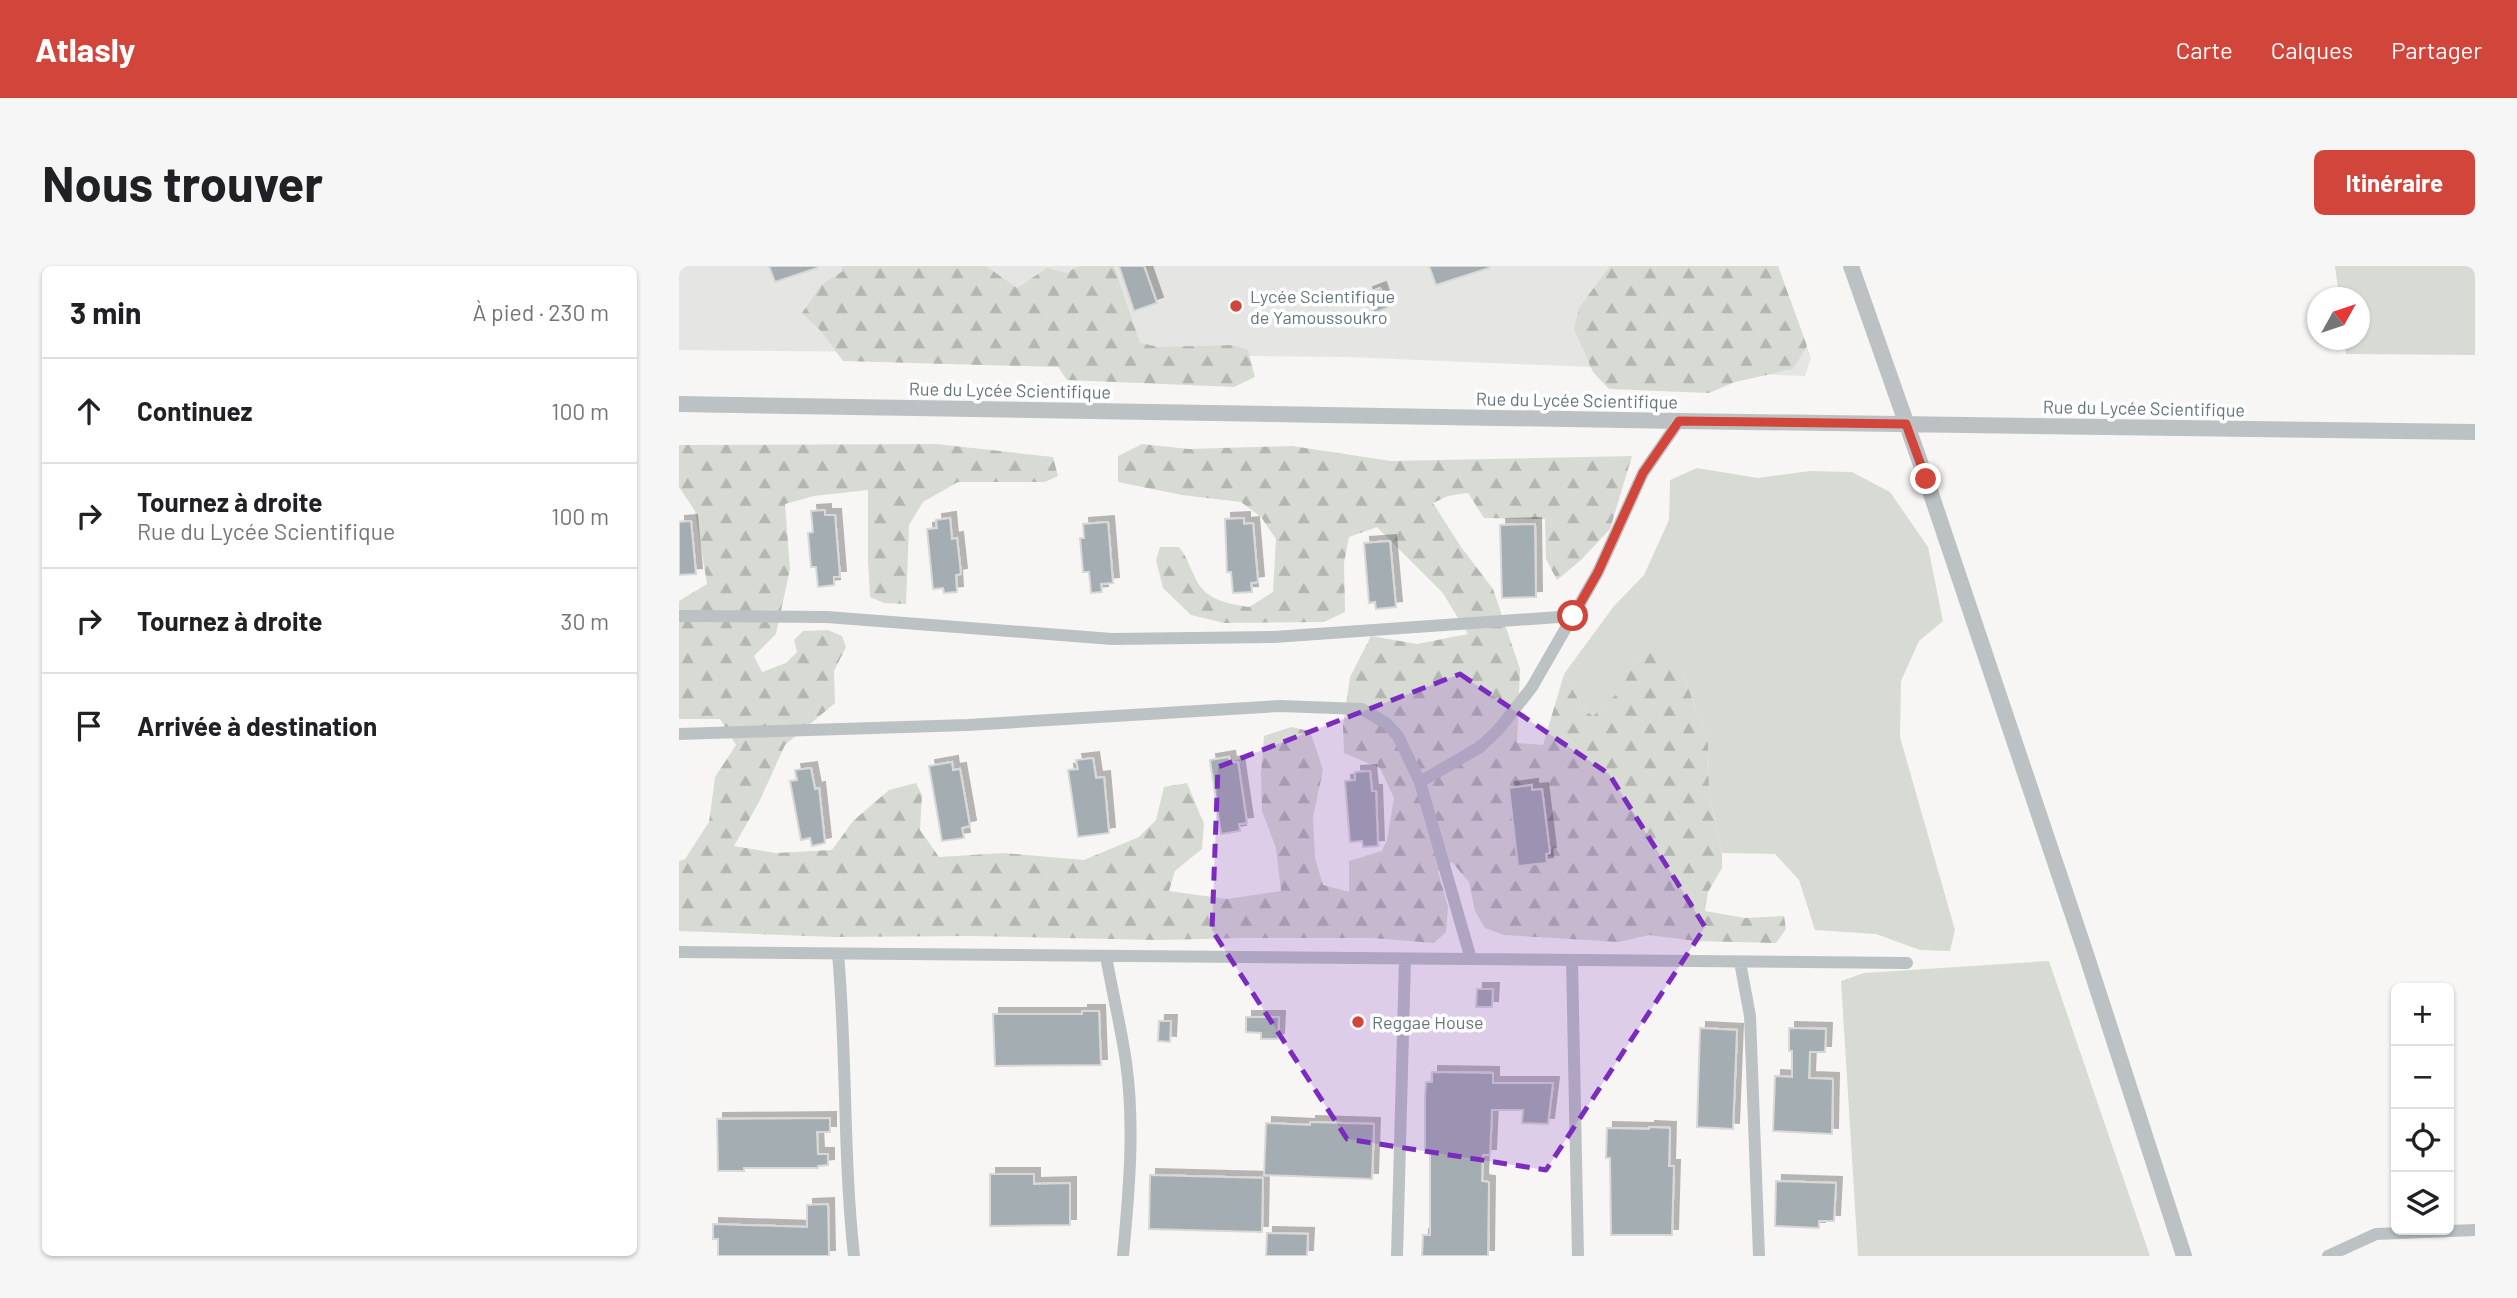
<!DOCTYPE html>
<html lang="fr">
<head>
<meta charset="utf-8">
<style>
	body { margin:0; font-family:Barlow,sans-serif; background:#f6f6f6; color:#202124 }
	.controls { position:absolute; right:21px; bottom:21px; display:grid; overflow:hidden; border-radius:10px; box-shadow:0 2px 5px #0004 }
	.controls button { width:63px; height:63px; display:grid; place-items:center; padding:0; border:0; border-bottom:2px solid #e0e0e0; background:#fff; color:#202124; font:35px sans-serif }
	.compass { position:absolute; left:1628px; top:21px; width:63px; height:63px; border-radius:50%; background:#fff; box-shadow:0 2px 5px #0004; rotate:50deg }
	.stop { position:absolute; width:21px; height:21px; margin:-16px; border:5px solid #d1453a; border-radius:50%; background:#fff }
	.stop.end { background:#d1453a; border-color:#fff; box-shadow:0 2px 7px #0008 }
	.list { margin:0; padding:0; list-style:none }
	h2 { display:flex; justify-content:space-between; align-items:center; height:91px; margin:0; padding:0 28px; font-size:30px }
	h2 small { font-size:23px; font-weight:400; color:#757577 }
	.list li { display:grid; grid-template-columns:46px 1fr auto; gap:21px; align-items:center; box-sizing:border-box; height:105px; padding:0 28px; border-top:2px solid #e0e0e0 }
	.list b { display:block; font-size:26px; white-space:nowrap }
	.list p { margin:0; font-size:23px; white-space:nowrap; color:#757577 }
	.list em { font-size:23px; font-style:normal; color:#757577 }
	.icon { flex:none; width:38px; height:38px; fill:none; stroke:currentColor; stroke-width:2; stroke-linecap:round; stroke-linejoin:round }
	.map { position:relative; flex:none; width:1796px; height:990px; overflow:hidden; border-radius:10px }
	header { display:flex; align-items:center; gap:42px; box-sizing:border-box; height:98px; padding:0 35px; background:#d1453a; color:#fff }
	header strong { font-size:33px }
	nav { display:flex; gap:38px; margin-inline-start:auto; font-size:24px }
	.intro { display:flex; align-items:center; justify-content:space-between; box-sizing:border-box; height:168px; padding:0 42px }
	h1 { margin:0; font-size:49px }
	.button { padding:18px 32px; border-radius:10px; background:#d1453a; color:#fff; font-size:24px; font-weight:700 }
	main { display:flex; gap:42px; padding:0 42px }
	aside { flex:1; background:#fff; border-radius:10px; box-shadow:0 2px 5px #0004 }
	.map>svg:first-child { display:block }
	.built { fill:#e5e6e4 }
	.green { fill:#d8dbd4 }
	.forest { fill:url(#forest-firs) }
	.building { fill:#a4adb1; stroke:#d8d8d7; stroke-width:2; filter:url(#shadow) }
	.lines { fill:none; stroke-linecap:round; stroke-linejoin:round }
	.minor { stroke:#bcc2c4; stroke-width:12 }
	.tertiary { stroke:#bcc2c4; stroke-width:16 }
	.route { stroke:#d1453a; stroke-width:9 }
	.marked { fill:#7b2cbf; fill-opacity:0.2; stroke:#7b2cbf; stroke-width:5; stroke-dasharray:14 9; stroke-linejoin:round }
	.poi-dot { fill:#d1453a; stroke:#fff; stroke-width:2.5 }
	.labels { text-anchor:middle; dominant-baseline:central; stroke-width:7; stroke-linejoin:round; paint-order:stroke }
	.poi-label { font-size:18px; fill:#65767c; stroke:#fff; text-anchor:start }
	.street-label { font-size:18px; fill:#65767c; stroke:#fff }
</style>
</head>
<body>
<header>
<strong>Atlasly</strong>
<nav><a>Carte</a><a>Calques</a><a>Partager</a></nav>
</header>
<div class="intro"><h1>Nous trouver</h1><a class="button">Itinéraire</a></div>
<main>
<aside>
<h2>3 min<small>À pied · 230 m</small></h2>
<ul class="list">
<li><svg class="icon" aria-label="ahead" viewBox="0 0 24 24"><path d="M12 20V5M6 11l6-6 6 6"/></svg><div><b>Continuez</b></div><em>100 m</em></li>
<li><svg class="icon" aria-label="right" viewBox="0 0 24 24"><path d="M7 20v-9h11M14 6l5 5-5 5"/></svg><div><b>Tournez à droite</b><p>Rue du Lycée Scientifique</p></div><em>100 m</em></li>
<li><svg class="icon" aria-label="right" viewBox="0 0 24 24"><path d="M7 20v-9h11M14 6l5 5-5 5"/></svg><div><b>Tournez à droite</b></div><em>30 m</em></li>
<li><svg class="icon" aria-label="arrive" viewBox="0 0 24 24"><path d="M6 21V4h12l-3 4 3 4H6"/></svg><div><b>Arrivée à destination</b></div></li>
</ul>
</aside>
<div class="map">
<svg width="1796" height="990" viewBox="0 0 1796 990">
	<defs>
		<pattern id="forest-firs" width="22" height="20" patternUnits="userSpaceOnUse" patternTransform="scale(1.75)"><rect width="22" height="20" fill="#d8dbd4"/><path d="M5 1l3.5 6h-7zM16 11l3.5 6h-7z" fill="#b3b6b1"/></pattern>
		<filter id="shadow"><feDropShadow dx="6" dy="-6" stdDeviation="0" flood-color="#0004"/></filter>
	</defs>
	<rect width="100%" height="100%" fill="#f7f6f4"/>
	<path class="built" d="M0,0H1099L1132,92L1126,110L669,91L0,84Z"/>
	<path class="green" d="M1656,0H1796V89L1667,88L1665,74H1680V32L1660,31Z
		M1018,202L1079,212L1131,205L1173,206L1211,226L1249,281L1264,355L1240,375L1222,415L1221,471L1276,664L1271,685L1241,684L1197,668L1136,664L1120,614L1096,588L1043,587L1030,527L1029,477L1005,410L956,394L943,424L914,450L905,444L885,408L935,340L965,309L990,254L991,214Z
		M1370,695L1471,990H1179L1162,715L1185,707Z"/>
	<path class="forest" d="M162,0H307L338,22L368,2L388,7L399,0H435L461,77L480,81L554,79L569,84L576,111L555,121L388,114L379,101L164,95L141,64L123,47L142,19L164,5Z
		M931,0H1099L1128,80L1114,103L1056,116L1030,127L930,123L914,106L895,63L900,42Z
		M257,178L374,191L379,210L366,216H279L244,236L230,259L227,338L205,337L191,331L189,294V224L135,230L106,238L111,303L97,368L75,390L83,406L107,397L118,386L115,374L124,365L149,364L163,370L167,381L155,405L156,437L106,479L80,536L55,580L97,587L153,584L174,555L210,524L237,517L243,529L241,564L260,591L324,587L405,594L460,571L477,554L485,521L508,517L525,558L523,583L496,605L490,625L548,633L602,625L597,582L583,545L582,507L585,470L612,461L631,465L644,504L634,551L636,592L644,619L670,626V595L703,585L708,574L715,532L701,502L665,487L664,460L671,411L692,370L738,378L789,368L763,326L698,261L670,271L665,297L666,346L645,356L545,357L512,349L484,322L477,294L481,281H500C509,292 512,305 519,317C530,335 551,338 570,341L594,326L597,273L582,251L562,236L503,229L439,216V190L463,178L510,183L613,180L712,195L953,190L931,263L902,294L878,314L867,293L866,253L805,252L789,227L769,230L754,237L782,281L814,323L841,403L838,477L864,479L885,408L905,444L914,450L942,424L956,394L979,378L1005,410L1029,477L1030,527L1043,587V602L1029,626L1026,645L1066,652L1105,650L1107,663L1097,677L1017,675L970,669L940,676L825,669L806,662L796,645L790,616L773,596L759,605L769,641L767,666L755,677L694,672H563L480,674L293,670L155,671L0,665V595L6,593L30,556L36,511L57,479L41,453H0V335L28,318L16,245L0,221V179Z"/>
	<path class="building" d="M90,0H138V2L96,16Z
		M440,0H465L478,37L455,45Z
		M750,0H810V2L757,19Z
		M701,22L708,42L695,47L688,27Z
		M146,244V249H156L161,311H155V319L139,321L137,301H132L129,267L134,266L132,245Z
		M271,252L273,273L278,272L282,308L277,309L278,326L265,327L264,322L254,323L248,263L258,262L257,254Z
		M565,252V258L574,257L579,316L572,317L573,326L554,327L552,306H548L546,253Z
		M12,255L17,308L0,309V256Z
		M429,256L434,317L422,318L423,326L412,327L410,306H404L401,272H405L404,258Z
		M856,258L857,331L823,332L821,259Z
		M711,275L717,341L697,343L696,336L690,337L685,277Z
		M550,491L551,497L559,496L568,557L560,558L561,565L542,568L531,494Z
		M414,492L417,512L425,511L430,567L399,571L389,504L399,503L397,494Z
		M273,496L274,504L281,503L291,560L283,562L285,572L263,575L250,500Z
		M132,502L136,523L140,522L146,577L133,580L131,572L122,574L111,515L118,514L116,504Z
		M691,505L693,525H697L699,580L684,581L683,575L671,576L666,515L676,514V506Z
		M853,519V524L863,523L871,587L867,588L868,597L839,600L830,522Z
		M798,723H814L813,741H797Z
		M403,745H420L422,799L316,800L314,748H403Z
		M567,751H600L599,773H582V767L567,766Z
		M480,755H492L491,776L479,775Z
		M1021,762L1058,764L1054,863L1018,861Z
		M1110,762L1147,763L1146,786H1131L1130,812L1154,813L1153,868L1094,865L1096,810L1113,811V785H1110Z
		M753,806L814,807V817H874L869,858L843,857L844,844H813L811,889H804L803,915L810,916L809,990H743L744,969H751V888L746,887V830L747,816H753Z
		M151,852V866H138L139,888H149V899L139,900V902H65V905H39L38,853Z
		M631,856L695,858L693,913L585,909L587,857L631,859Z
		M970,861L991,862L990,900H995L993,969H932L931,892H927L928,862L970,863Z
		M311,908H355V918L391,917V959L311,960Z
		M471,909L584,912L583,966L470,963Z
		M1097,915L1157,917L1155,955H1140V962L1096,960Z
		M149,938L150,990H39V973H34V958L128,961V939Z
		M588,967L629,968L628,990H587Z"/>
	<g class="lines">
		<path class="minor" d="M0,350L148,351L433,373L595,371L894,350
			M0,468L289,459L601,440L683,443L707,457L719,470L741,516L792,693
			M741,516L801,481L820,463L853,421L919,306L964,207L1000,155
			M0,686L1228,697
			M159,688C168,788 164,890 175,990
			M427,690C433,725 442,761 447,796C456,860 450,926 444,990
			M893,694L899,990
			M1061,696L1071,750L1080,990
			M718,990L726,693
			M1649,990L1697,968L1796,964"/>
		<path class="tertiary" d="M1172,0L1247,213L1406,685L1505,990
			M0,138L1000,155L1796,166"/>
	</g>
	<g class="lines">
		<path class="route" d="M894,350L919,306L964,207L1000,155L1227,158L1247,213"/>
	</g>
	<path class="marked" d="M781,408L930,508L1026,661L867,904L668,873L533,664L539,501Z"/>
	<g class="poi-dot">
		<circle cx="557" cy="40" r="7"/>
		<circle cx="679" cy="756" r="7"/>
	</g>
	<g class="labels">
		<g class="poi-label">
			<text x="571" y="30">Lycée Scientifique<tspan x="571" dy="21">de Yamoussoukro</tspan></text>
			<text x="693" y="756">Reggae House</text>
		</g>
		<g class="street-label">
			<text transform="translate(331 124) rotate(1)">Rue du Lycée Scientifique</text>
			<text transform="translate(898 134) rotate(1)">Rue du Lycée Scientifique</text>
			<text transform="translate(1465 142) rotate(1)">Rue du Lycée Scientifique</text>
		</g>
	</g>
</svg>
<div class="controls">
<button>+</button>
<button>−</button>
<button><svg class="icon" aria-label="locate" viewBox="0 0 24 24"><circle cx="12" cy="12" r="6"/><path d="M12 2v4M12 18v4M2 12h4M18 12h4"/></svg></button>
<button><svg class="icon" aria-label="layers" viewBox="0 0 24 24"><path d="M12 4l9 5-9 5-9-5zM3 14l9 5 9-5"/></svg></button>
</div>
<svg class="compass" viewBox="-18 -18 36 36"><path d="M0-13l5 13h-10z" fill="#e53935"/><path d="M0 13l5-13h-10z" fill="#757577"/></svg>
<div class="stop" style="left:894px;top:350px"></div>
<div class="stop end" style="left:1247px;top:213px"></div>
</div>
</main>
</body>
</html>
